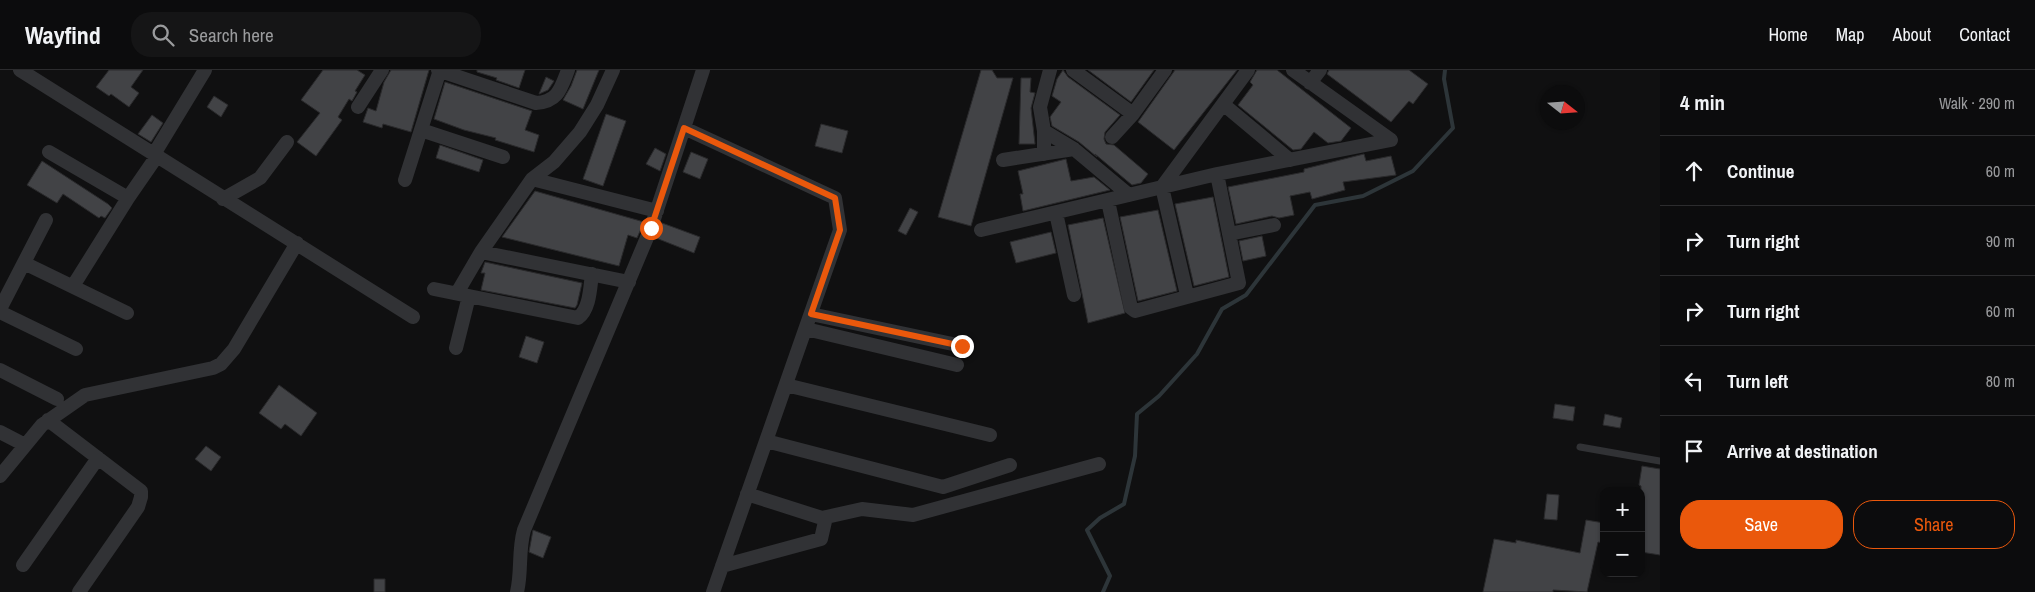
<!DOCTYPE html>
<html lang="en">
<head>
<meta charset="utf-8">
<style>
	body { margin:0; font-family:"Archivo Narrow",sans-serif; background:#151516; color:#f1f3f6 }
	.controls { position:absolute; right:15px; bottom:15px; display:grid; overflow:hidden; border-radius:10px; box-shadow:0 1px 4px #0004 }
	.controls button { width:45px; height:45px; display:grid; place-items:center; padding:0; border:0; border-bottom:1px solid #2c2c2e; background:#0c0c0d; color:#f1f3f6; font:25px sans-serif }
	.compass { position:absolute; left:1540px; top:15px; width:45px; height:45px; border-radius:50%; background:#0c0c0d; box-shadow:0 1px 4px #0004; rotate:107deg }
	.stop { position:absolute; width:15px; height:15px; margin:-11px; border:4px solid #ea580c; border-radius:50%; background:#fff }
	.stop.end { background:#ea580c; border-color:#fff; box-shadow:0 1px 5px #0008 }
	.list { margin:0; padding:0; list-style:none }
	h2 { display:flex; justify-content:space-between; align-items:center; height:65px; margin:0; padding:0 20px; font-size:21px }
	h2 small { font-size:16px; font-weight:400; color:#9a9b9d }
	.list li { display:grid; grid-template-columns:32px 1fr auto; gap:15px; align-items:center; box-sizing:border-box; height:70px; padding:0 20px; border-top:1px solid #2c2c2e }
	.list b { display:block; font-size:19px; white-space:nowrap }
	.list em { font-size:16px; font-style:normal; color:#9a9b9d }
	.actions { display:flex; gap:10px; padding:15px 20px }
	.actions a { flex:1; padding:11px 0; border:1px solid #ea580c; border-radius:20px; text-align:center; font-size:18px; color:#ea580c }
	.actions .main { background:#ea580c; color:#fff }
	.icon { flex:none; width:28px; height:28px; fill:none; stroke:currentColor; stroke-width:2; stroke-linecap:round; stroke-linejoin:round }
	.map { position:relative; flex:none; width:1660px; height:522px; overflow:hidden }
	header { display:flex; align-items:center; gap:30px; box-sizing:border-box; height:70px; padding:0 25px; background:#0c0c0d; border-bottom:1px solid #2c2c2e }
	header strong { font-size:24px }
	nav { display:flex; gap:28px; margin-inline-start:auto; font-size:18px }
	.search { width:350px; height:45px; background:#151516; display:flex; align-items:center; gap:12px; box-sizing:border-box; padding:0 18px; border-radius:20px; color:#9a9b9d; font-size:19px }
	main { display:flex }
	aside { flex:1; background:#0c0c0d }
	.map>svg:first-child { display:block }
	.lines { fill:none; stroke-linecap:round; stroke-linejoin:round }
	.stream { stroke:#2d3539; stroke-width:4 }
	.building { fill:#424346; stroke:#2a2a2c }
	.lane { stroke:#313235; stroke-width:7 }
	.street { stroke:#313235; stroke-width:14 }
	.route { stroke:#ea580c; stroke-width:6 }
</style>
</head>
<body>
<header>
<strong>Wayfind</strong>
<div class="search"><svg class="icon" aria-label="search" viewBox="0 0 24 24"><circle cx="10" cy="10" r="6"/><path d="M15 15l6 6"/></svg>Search here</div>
<nav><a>Home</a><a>Map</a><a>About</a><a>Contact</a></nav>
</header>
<main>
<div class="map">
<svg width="1660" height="522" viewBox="0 0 1660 522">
	<rect width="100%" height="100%" fill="#101011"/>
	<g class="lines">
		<path class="stream" d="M1103,522L1110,506L1087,460L1100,448L1124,434L1135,386L1137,344L1159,326L1197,284L1222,239L1246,225L1315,135L1363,126L1413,101L1453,58L1444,9L1445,0"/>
	</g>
	<path class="building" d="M109,0H143L131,17L139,23L129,37L111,24L109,26L96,17Z
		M323,0H357L365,5L355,21L357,22L352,31L349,29L338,47L342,50L316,86L297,72L320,43L301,30Z
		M391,0H429L411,62L383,54L382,58L363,52L368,38L376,41L384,12Z
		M477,0H525L519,18L496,10L497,8L477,2Z
		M577,0H599L583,39L563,30L571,16Z
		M981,0H992L997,8H1013L971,156L938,147Z
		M1063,0L1068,7L1120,45L1105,62L1104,69L1106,74L1114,75L1148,104L1141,113L1132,115L1095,84L1097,87L1079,72L1052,56L1050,47L1061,32L1052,26L1057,9Z
		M1088,0H1154L1131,32Z
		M1175,0H1237L1174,80L1138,52Z
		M1257,0H1277L1351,58L1341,71L1328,73L1314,62L1301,79L1293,80L1238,35L1253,15L1250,12Z
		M1329,0H1409L1428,14L1413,34L1409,31L1391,52L1327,4Z
		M546,7L554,11L548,20L539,24Z
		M1021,8H1031L1030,22L1035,23L1031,38L1035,74H1019Z
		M445,12L532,41L525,60L539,65L534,82L495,70L496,68L464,60L434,49Z
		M214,26L228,35L221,47L207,37Z
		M606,44L626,51L603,116L583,109Z
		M152,45L163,53L151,72L138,64Z
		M821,54L848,61L842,83L815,76Z
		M440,75L483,90L479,102L436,88Z
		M655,78L666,84L660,101L646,94Z
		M691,82L708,89L700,109L683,102Z
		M1364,84L1366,91L1391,86L1396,105L1343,112L1345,120L1312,129L1310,122L1290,126L1294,145L1279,148L1272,146L1236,154L1228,117L1304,102V99Z
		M1066,89L1071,111L1094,107L1110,120L1023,141L1020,124H1023L1018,101Z
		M42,91L108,134L112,138L105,148L101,146L99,148L63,124L57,133L27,115Z
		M535,121L644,152L637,168L628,165L619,196L502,167Z
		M1213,127L1229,207L1194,216L1175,134Z
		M910,138L918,142L906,165L898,161Z
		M1158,140L1177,221L1138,231L1120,147Z
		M1103,148L1125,243L1088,253L1068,155Z
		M662,153L700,167L694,183L656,168Z
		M1051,162L1056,183L1016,193L1010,172Z
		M1262,166L1266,186L1243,191L1239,171Z
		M485,192L582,213L577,235L575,238L481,220L485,203H481Z
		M526,266L544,272L537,293L519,287Z
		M279,315L317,343L301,366L285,354L281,359L259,343Z
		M1555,334L1575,337L1573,351L1553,348Z
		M1605,344L1622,348L1620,358L1603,355Z
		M206,376L221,387L211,401L195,389Z
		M1642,396L1660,399V485L1641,482V416L1639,415Z
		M1547,424L1559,425L1557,450L1544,449Z
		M1586,450L1604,453V473L1598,472L1587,522L1553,520V522H1483L1494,469L1516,473V470L1580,483Z
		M533,460L551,467L543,488L529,482Z
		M374,509H385V522H374Z"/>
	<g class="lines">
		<path class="lane" d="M1580,377L1660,391"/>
		<path class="street" d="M20,0L413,247
			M438,0L536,33C558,32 561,18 568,0
			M1073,0L1133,44L1165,0
			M1310,13L1320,0
			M1223,34L1290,90
			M358,37L382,0
			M684,58L835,128L840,160L713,522
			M421,60L503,87
			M1044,61L1074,79L1129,125
			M1112,67L1133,44
			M49,82L128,128
			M154,84L205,0
			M1044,84V61L1040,37L1050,0
			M1003,90L1074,79
			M532,109L657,141
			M405,110L440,0
			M223,129L260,108L287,72
			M1108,131L1131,238L1135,241L1239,213L1217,104
			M1056,143L1074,225
			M981,160L1217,104L1391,70L1293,0
			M1229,164L1274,155
			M481,182L629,212
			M24,193L127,243
			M73,216L128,128L157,86
			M434,219L578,248C590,239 590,218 592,204
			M457,223L481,182L532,109L554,92L580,62L597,35L613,0
			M1187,225L1162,117L1248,0
			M0,239L46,150
			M0,242L76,279
			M811,244L962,276
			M806,259L957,295
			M456,278L469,226
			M0,300L57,329
			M786,315L990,365
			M48,350L141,421V427L138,437L79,522
			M0,362L25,375
			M766,371L943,417L1010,395
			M0,406L42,355L85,325L213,298L221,294L234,279L297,173
			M747,424L822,448L862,439L913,445L1099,394
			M23,495L98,388
			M722,496L821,469L826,447
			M517,522C522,501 518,481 524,460L651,158L703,0"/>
	</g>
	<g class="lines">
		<path class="route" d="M651,158L684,58L835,128L840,160L811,244L962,276"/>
	</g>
</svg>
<div class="controls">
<button>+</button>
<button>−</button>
</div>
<svg class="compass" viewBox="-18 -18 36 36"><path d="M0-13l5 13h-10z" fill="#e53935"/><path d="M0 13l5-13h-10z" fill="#9a9b9d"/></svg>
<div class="stop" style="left:651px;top:158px"></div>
<div class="stop end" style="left:962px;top:276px"></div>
</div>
<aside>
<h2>4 min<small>Walk · 290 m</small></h2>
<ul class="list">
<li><svg class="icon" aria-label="ahead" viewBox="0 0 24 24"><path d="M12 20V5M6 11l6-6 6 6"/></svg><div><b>Continue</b></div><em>60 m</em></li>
<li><svg class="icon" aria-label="right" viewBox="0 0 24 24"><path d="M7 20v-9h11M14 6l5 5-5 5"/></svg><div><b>Turn right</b></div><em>90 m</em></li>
<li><svg class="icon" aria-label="right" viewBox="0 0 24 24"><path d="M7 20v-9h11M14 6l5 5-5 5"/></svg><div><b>Turn right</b></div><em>60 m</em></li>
<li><svg class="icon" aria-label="left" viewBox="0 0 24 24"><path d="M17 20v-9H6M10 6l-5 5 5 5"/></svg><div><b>Turn left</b></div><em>80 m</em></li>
<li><svg class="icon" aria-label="arrive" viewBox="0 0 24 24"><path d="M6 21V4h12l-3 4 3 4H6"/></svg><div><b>Arrive at destination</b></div></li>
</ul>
<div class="actions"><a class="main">Save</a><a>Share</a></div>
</aside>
</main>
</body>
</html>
